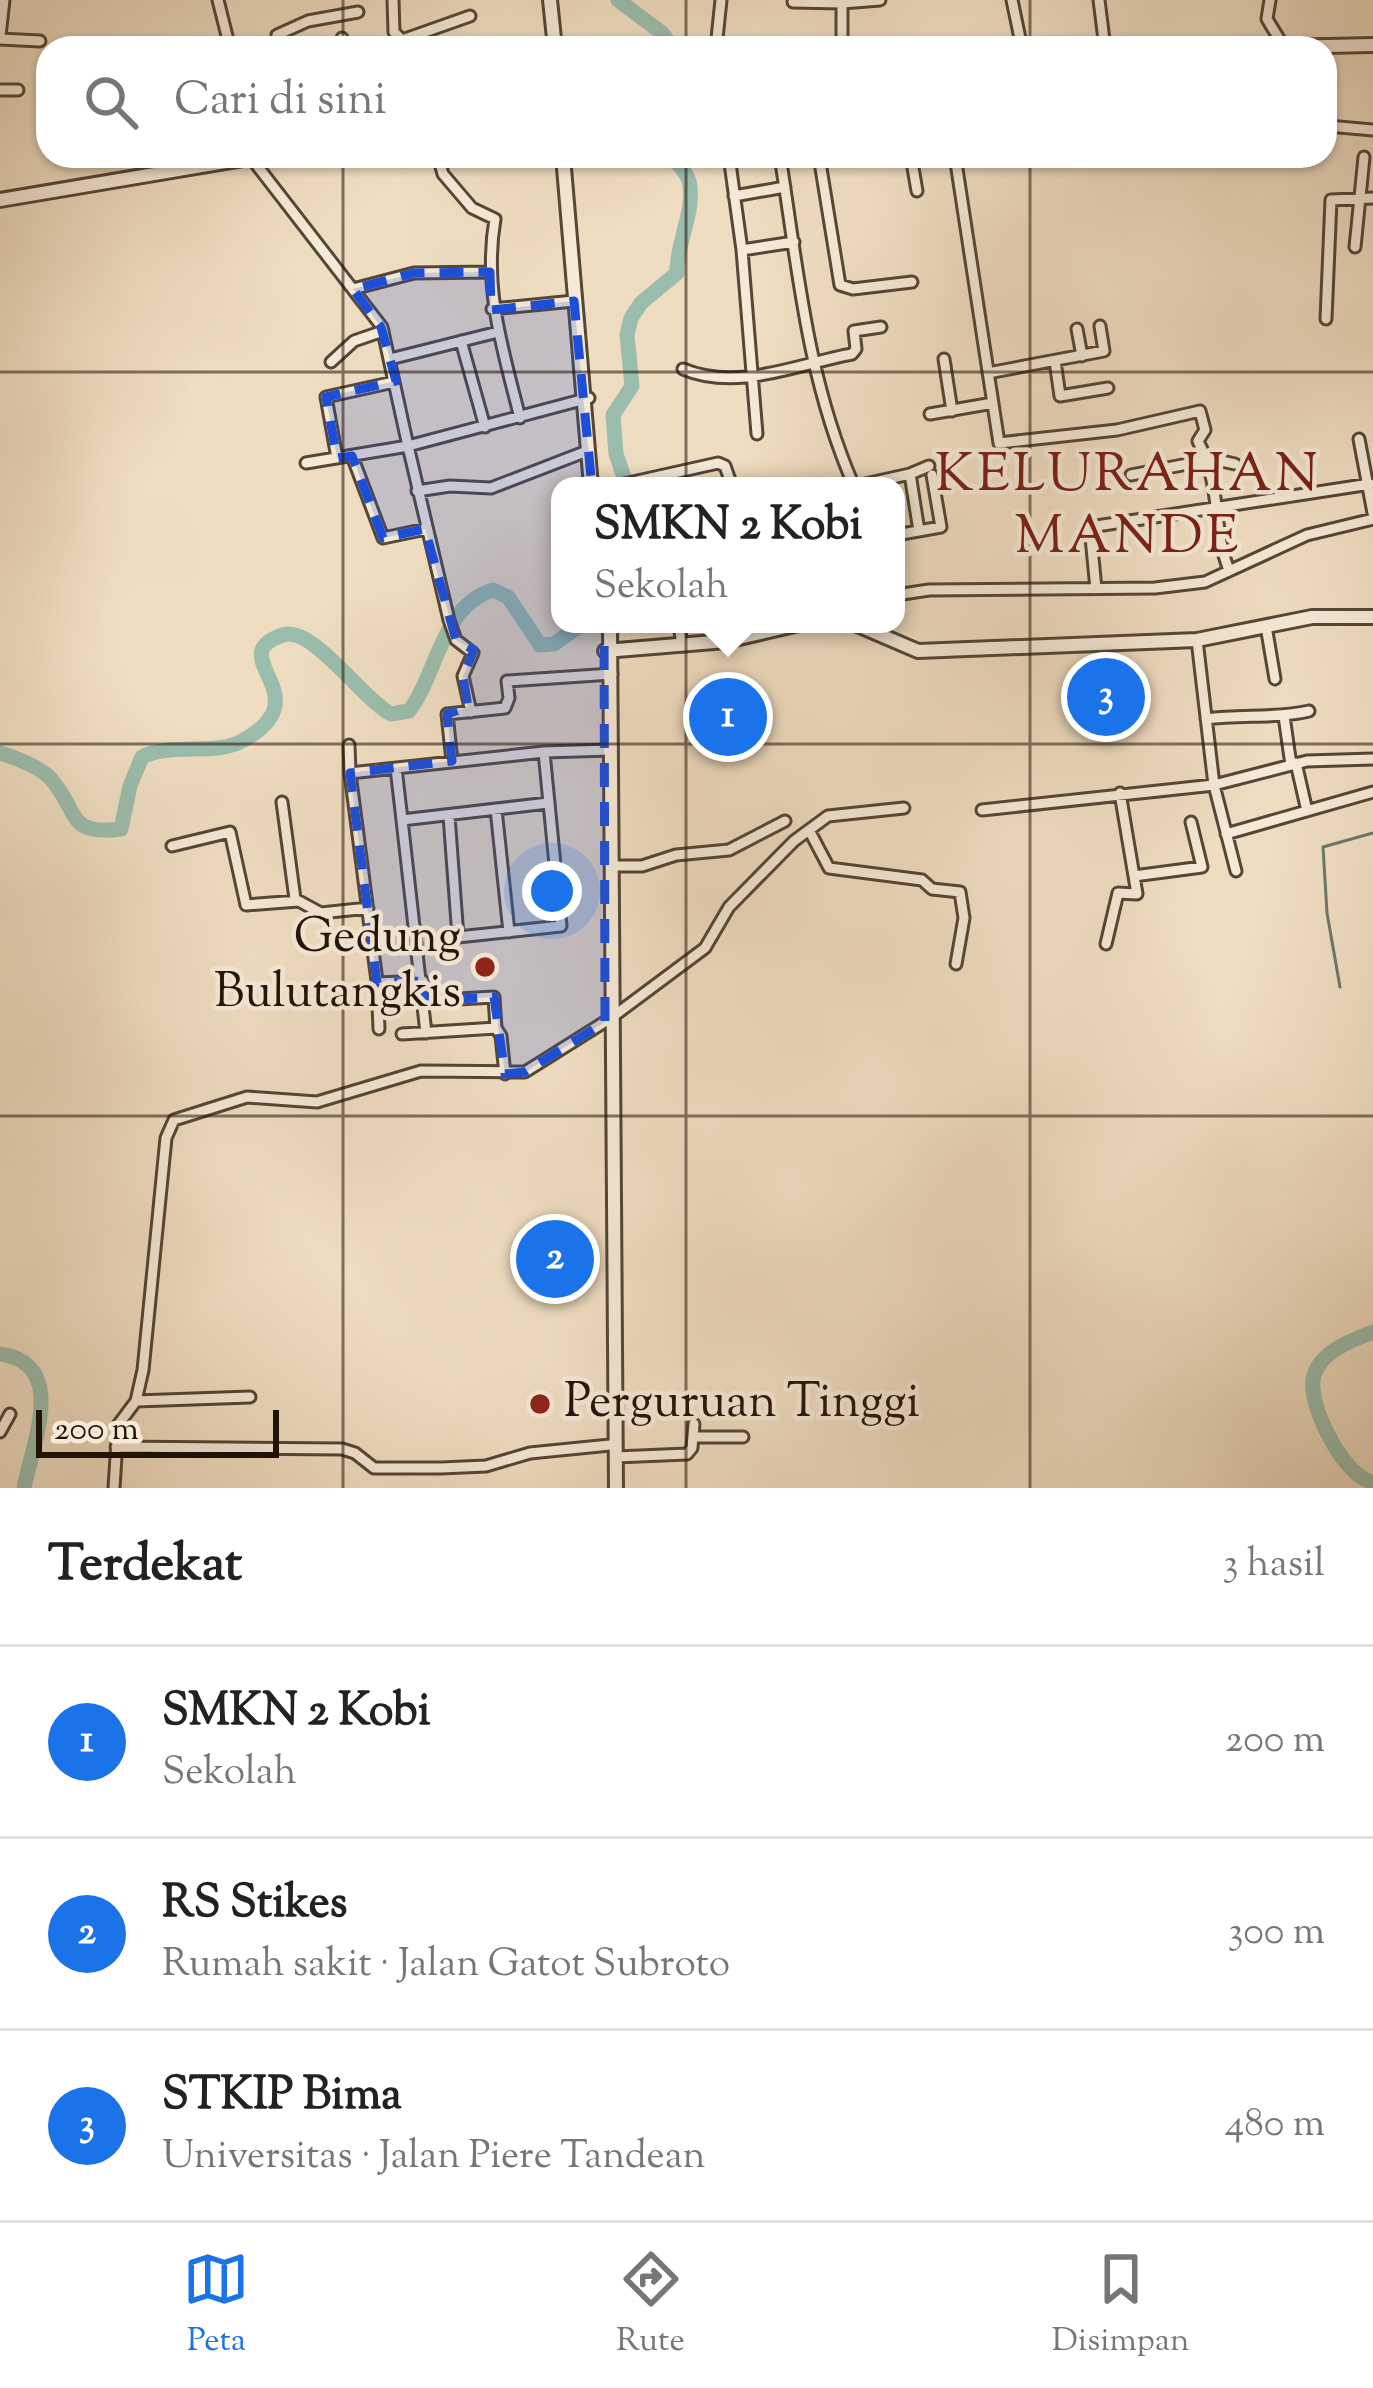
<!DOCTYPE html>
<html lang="id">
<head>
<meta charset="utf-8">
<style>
	body { margin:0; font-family:"Sorts Mill Goudy",serif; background:#f2f2f2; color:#222 }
	.scale { position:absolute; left:36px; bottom:30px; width:243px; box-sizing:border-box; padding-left:12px; border:6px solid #221307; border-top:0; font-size:33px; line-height:42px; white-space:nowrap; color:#221307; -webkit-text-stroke:9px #f5e9d7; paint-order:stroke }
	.you { position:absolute; left:552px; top:891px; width:42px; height:42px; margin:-30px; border:9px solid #fff; border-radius:50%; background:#1a73e8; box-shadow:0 0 0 18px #1a73e833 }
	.badge { display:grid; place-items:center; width:78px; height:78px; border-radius:50%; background:#1a73e8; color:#fff; font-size:39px; font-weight:700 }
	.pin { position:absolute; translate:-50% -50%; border:6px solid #fff; box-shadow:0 3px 12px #0006 }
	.popup { position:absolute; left:551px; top:477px; width:354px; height:156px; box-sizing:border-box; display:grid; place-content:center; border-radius:24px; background:#fff; filter:drop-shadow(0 3px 9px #0005); font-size:39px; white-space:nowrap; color:#767676 }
	.popup b { font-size:45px; color:#222 }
	.popup::after { content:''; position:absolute; left:50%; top:100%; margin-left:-24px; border:24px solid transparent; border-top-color:#fff }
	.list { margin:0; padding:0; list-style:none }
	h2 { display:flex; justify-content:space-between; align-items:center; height:156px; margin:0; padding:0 48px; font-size:51px }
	h2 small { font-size:39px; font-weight:400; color:#767676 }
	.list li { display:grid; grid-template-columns:78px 1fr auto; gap:36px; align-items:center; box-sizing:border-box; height:192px; padding:0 48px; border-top:3px solid #e0e0e0 }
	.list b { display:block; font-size:45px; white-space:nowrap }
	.list p { margin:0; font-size:39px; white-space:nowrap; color:#767676 }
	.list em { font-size:39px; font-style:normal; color:#767676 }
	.icon { flex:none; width:66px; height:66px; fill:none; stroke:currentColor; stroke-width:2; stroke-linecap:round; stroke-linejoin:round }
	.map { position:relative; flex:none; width:1373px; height:1488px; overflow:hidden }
	.search { position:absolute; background:#fff; box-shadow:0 3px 9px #0004; left:36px; right:36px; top:36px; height:132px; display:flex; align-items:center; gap:30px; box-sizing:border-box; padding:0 42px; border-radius:36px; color:#767676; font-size:45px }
	.sheet { height:732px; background:#fff }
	nav { display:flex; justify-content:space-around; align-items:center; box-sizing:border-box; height:168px; border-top:3px solid #e0e0e0; background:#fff; font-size:33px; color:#767676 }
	nav a { display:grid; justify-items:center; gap:6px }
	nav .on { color:#1a73e8 }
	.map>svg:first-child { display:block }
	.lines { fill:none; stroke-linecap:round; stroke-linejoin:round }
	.stream { stroke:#6b796b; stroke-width:3 }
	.river { stroke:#9bbdad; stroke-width:15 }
	.minor-casing { stroke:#554636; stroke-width:15 }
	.tertiary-casing { stroke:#554636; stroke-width:18 }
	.minor { stroke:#f5e9d7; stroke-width:9 }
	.tertiary { stroke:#f5e9d7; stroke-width:12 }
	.marked { fill:#1d4ed8; fill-opacity:0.2; stroke:#1d4ed8; stroke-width:9; stroke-dasharray:24 15; stroke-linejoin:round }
	.grid { fill:none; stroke:#221307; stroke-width:3; stroke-opacity:0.55 }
	.poi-dot { fill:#8f2418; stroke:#f5e9d7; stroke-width:4.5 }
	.labels { text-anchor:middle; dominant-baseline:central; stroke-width:9; stroke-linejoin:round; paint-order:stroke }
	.poi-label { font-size:48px; fill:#221307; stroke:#f5e9d7; text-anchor:end }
	.quarter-label { font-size:54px; letter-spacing:3px; fill:#7a1f14; stroke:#f5e9d7 }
</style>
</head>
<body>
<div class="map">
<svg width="1373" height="1488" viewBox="0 0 1373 1488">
	<rect width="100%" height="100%" fill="#efddc1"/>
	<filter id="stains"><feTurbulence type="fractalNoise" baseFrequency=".00167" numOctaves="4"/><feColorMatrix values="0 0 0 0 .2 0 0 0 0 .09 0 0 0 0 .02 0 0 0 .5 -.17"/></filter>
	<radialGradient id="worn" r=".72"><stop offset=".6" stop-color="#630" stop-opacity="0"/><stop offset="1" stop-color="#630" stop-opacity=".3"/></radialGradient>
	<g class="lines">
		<path class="stream" d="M1340,987L1327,913L1323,847L1373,833"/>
		<path class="river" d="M618,0L662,33L673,48
			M627,486L616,454L613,415L632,386L627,335L631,318L641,303L677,273C676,244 696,209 689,181C686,170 677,165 671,156
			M0,753C16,758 40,767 51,779C80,812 66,836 121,829L130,786L142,757C172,742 215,756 242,741C325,696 219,656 283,635C312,625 361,698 391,714L409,711C438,673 441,606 493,590L508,597L540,645L554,644L582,624
			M1373,1332C1352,1340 1322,1351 1314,1375C1305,1402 1345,1479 1373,1482
			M0,1354C69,1364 32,1444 24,1488"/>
		<g class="minor-casing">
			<path id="minor" d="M218,0L230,48
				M393,0L394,32L402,40L470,16
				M1012,0L1022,48
				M1099,0L1105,48
				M1270,0L1267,19L1284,47
				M793,2L842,3
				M0,36L4,0
				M342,38L345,48
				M0,39L40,41
				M280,48L277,35L308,21L358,12
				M716,48L721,0
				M842,48V3L880,0
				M0,90H18
				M1328,126L1373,130
				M449,156L441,167L443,174L472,208L495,219C483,289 503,350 520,418
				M729,156L742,250L757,434
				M780,156C798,270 807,379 854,486
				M819,156L840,285L853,289L912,282
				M955,156L999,443L1117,430L1200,411L1205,430L1198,441C1223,490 1211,523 1229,571
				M1108,156V157
				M252,159L382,327L408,446L589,398
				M917,191L912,162L944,156
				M734,196L785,187
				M1355,247L1364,157
				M742,250L794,242
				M353,289L414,273L490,272
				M492,309L574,301
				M1326,319L1331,200L1373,198
				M1077,329L1082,356
				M461,341L485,427
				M390,359L498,332
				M944,359L952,411
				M1055,361L1060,396L1108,388
				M331,362L354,341L383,331
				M683,369C738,392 797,364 852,354L856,349L854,331L881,327
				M988,373L1104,351L1100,326
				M930,414L993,403
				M1359,439L1373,513
				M352,456L383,538L426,529
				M337,458L326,397L394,382
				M306,463L408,446L449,620L456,640L473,653L463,676L471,712
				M910,474L919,531
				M1131,475L1213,459L1235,464
				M615,486L718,463L725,466L732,486
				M856,486L910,474L929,466
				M417,491L450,486L491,488L587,451
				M896,535L941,527L932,475
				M1096,589L1090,527L1370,484
				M896,595L929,590L1155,588L1205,582L1307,535L1373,519
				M679,624L682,646
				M1266,626L1275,679
				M1197,640L1214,785L1236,871
				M1284,716L1291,765
				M1206,719C1241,714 1275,719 1309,711
				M349,745L350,773
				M452,761L447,714L505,708L509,698L507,681L612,674
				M1296,763L1307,811
				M396,768L402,820L548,803
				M282,802L295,899L321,913L368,908
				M496,809L509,932
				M982,810L1214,785L1307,761L1373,759
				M449,816L458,937L561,926L544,752
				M402,820L426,1033
				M809,830L829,868L922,880L932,889L960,892L964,918L956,964
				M1226,834L1373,792
				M172,846L230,832L246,905L298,901
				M611,866H642L676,855L729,850L785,821
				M1134,876L1202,867L1191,822
				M1106,944L1118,893L1137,894L1120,793
				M377,983L423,981
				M496,1028L501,1036L505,1074
				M379,1029L377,981L350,773L544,752L611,750
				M402,1034L496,1028L494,997L424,1001
				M136,1401L250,1397
				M0,1432L10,1414
				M693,1437H743
				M116,1447L342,1449L355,1453L374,1468H441L486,1466L530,1453L610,1445
				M616,1457L687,1454L692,1448L694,1424
				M114,1488L118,1425L136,1401L143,1370L166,1138L174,1120L247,1097L317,1102L421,1071L525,1072L611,1018L705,948L729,907L794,841L828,816L904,808"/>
		</g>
		<g class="tertiary-casing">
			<path id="tertiary" d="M550,0L555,48
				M1241,48L1373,45
				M563,156L591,486
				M0,200L261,156
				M610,624L616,1488
				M855,624L918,651L1197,640L1312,617H1373
				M605,651L726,641L799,624"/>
		</g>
		<use href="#minor" class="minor"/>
		<use href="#tertiary" class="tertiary"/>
	</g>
	<path class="marked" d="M490,272L491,310L574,301L604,611L605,1022L525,1072L505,1074L494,997L424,1001L423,981L377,983L350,773L452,761L447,714L468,707L463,676L474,650L456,640L425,529L383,538L352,456L337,458L326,397L396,381L381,327L353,289L414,273Z"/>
	<path class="grid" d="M343,0V48M686,0V48M1030,0V48M343,156V1488M686,156V1488M1030,156V1488M0,372H1373M0,744H1373M0,1116H1373"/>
	<g class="poi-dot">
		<circle cx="485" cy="967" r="12"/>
		<circle cx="540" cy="1404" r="12"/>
	</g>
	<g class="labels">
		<g class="poi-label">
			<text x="461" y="939">Gedung<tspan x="461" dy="55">Bulutangkis</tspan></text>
			<text x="564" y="1404" text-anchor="start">Perguruan Tinggi</text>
		</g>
		<g class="quarter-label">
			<text x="1128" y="477">KELURAHAN<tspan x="1128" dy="62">MANDE</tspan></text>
		</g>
	</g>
	<rect width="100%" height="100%" filter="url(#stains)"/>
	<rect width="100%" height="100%" fill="url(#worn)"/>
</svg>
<div class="scale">200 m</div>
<div class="you"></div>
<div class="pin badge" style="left:728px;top:717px">1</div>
<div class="popup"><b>SMKN 2 Kobi</b>Sekolah</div>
<div class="pin badge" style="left:555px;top:1259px">2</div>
<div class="pin badge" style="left:1106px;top:697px">3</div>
<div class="search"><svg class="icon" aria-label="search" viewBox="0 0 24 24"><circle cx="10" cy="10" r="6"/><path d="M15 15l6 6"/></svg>Cari di sini</div>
</div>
<section class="sheet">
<h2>Terdekat<small>3 hasil</small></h2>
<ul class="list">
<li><span class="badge">1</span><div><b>SMKN 2 Kobi</b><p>Sekolah</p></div><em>200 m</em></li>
<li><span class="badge">2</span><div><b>RS Stikes</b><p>Rumah sakit · Jalan Gatot Subroto</p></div><em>300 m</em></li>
<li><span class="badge">3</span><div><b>STKIP Bima</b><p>Universitas · Jalan Piere Tandean</p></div><em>480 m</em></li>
</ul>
</section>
<nav>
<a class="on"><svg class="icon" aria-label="map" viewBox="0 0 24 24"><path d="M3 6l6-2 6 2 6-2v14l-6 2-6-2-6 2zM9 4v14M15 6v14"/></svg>Peta</a>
<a><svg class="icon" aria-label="directions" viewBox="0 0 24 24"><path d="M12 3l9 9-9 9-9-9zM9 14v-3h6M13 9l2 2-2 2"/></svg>Rute</a>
<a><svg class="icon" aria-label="saved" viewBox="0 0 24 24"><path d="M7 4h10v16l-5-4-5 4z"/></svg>Disimpan</a>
</nav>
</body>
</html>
